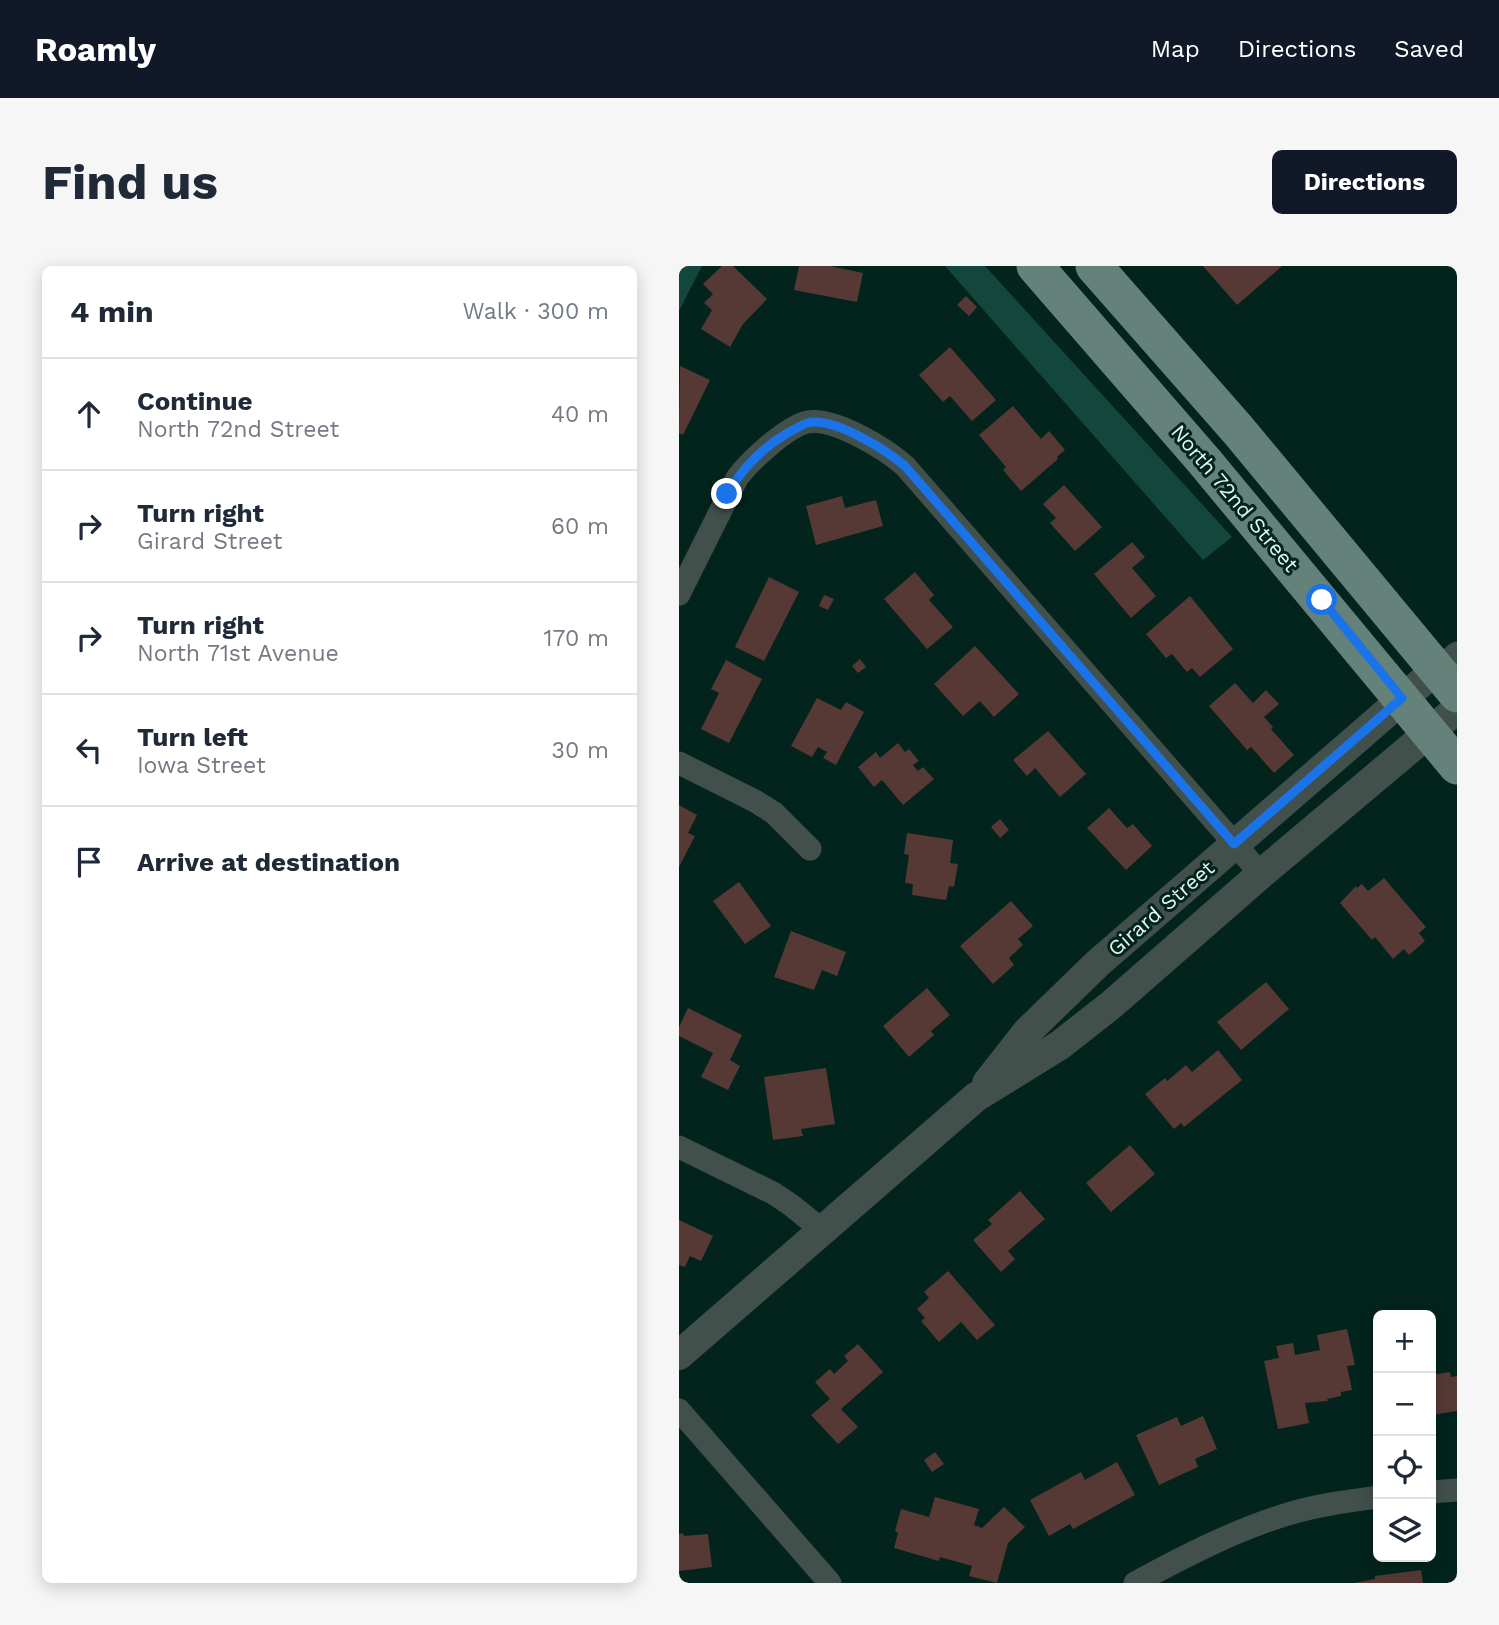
<!DOCTYPE html>
<html lang="en">
<head>
<meta charset="utf-8">
<style>
	body { margin:0; font-family:"Work Sans",sans-serif; background:#f6f6f7; color:#1f2937 }
	.controls { position:absolute; right:21px; bottom:21px; display:grid; overflow:hidden; border-radius:10px; box-shadow:0 4px 18px #0003 }
	.controls button { width:63px; height:63px; display:grid; place-items:center; padding:0; border:0; border-bottom:2px solid #e0e1e3; background:#fff; color:#1f2937; font:35px sans-serif }
	.stop { position:absolute; width:21px; height:21px; margin:-16px; border:5px solid #1a73e8; border-radius:50%; background:#fff }
	.stop.end { background:#1a73e8; border-color:#fff; box-shadow:0 2px 7px #0008 }
	.list { margin:0; padding:0; list-style:none }
	h2 { display:flex; justify-content:space-between; align-items:center; height:91px; margin:0; padding:0 28px; font-size:30px }
	h2 small { font-size:23px; font-weight:400; color:#747a83 }
	.list li { display:grid; grid-template-columns:46px 1fr auto; gap:21px; align-items:center; box-sizing:border-box; height:112px; padding:0 28px; border-top:2px solid #e0e1e3 }
	.list b { display:block; font-size:26px; white-space:nowrap }
	.list p { margin:0; font-size:23px; white-space:nowrap; color:#747a83 }
	.list em { font-size:23px; font-style:normal; color:#747a83 }
	.icon { flex:none; width:38px; height:38px; fill:none; stroke:currentColor; stroke-width:2; stroke-linecap:round; stroke-linejoin:round }
	.map { position:relative; flex:none; width:778px; height:1317px; overflow:hidden; border-radius:10px }
	header { display:flex; align-items:center; gap:42px; box-sizing:border-box; height:98px; padding:0 35px; background:#111827; color:#fff }
	header strong { font-size:33px }
	nav { display:flex; gap:38px; margin-inline-start:auto; font-size:24px }
	.intro { display:flex; align-items:center; justify-content:space-between; box-sizing:border-box; height:168px; padding:0 42px }
	h1 { margin:0; font-size:49px }
	.button { padding:18px 32px; border-radius:10px; background:#111827; color:#fff; font-size:24px; font-weight:700 }
	main { display:flex; gap:42px; padding:0 42px }
	aside { flex:1; background:#fff; border-radius:10px; box-shadow:0 4px 18px #0003 }
	.map>svg:first-child { display:block }
	.green { fill:#13473c }
	.building { fill:#563934 }
	.lines { fill:none; stroke-linecap:round; stroke-linejoin:round }
	.minor { stroke:#42504c; stroke-width:23 }
	.tertiary { stroke:#42504c; stroke-width:30 }
	.primary { stroke:#648279; stroke-width:37 }
	.route { stroke:#1a73e8; stroke-width:9 }
	.labels { text-anchor:middle; dominant-baseline:central; stroke-width:6; stroke-linejoin:round; paint-order:stroke }
	.street-label { font-size:21px; fill:#e3f6f0; stroke:#02241d }
</style>
</head>
<body>
<header>
<strong>Roamly</strong>
<nav><a>Map</a><a>Directions</a><a>Saved</a></nav>
</header>
<div class="intro"><h1>Find us</h1><a class="button">Directions</a></div>
<main>
<aside>
<h2>4 min<small>Walk · 300 m</small></h2>
<ul class="list">
<li><svg class="icon" aria-label="ahead" viewBox="0 0 24 24"><path d="M12 20V5M6 11l6-6 6 6"/></svg><div><b>Continue</b><p>North 72nd Street</p></div><em>40 m</em></li>
<li><svg class="icon" aria-label="right" viewBox="0 0 24 24"><path d="M7 20v-9h11M14 6l5 5-5 5"/></svg><div><b>Turn right</b><p>Girard Street</p></div><em>60 m</em></li>
<li><svg class="icon" aria-label="right" viewBox="0 0 24 24"><path d="M7 20v-9h11M14 6l5 5-5 5"/></svg><div><b>Turn right</b><p>North 71st Avenue</p></div><em>170 m</em></li>
<li><svg class="icon" aria-label="left" viewBox="0 0 24 24"><path d="M17 20v-9H6M10 6l-5 5 5 5"/></svg><div><b>Turn left</b><p>Iowa Street</p></div><em>30 m</em></li>
<li><svg class="icon" aria-label="arrive" viewBox="0 0 24 24"><path d="M6 21V4h12l-3 4 3 4H6"/></svg><div><b>Arrive at destination</b></div></li>
</ul>
</aside>
<div class="map">
<svg width="778" height="1317" viewBox="0 0 778 1317">
	<rect width="100%" height="100%" fill="#02241d"/>
	<path class="green" d="M0,0H23L0,45Z
		M266,0H306L553,271L524,294Z"/>
	<path class="building" d="M43,0H54L88,33L64,58L51,81L22,63L33,44L25,37L34,28L24,18Z
		M120,0H151L184,7L178,36L115,24Z
		M524,0H603L558,39Z
		M287,30L298,41L290,50L278,39Z
		M271,81L317,134L293,155L271,130L264,136L240,109Z
		M1,100L31,114L4,169L0,167Z
		M334,140L362,173L370,165L386,184L378,191L379,193L342,225L324,204L327,201L300,169Z
		M385,219L423,261L396,285L371,257L377,252L364,238Z
		M163,230L166,242L197,234L204,260L137,279L127,240Z
		M453,276L466,291L453,302L477,330L452,352L415,308Z
		M236,306L255,329L250,334L274,361L248,383L205,333Z
		M90,311L120,326L85,395L56,381Z
		M145,329L155,333L149,344L140,340Z
		M511,330L554,383L521,411L513,402L508,406L493,388L487,392L467,368Z
		M296,380L340,428L315,451L301,435L284,450L255,418Z
		M181,393L187,401L179,407L173,400Z
		M47,394L83,413L50,477L22,463L40,427L32,423Z
		M556,417L574,437L587,424L600,438L585,451L594,461L592,463L615,489L595,507L572,481L568,484L530,440Z
		M138,432L162,444L167,436L185,446L157,499L144,492L148,486L139,481L133,491L112,480Z
		M369,465L407,508L381,531L356,502L348,510L334,494Z
		M219,477L226,486L230,483L240,495L234,499L239,505L244,501L255,513L224,539L203,514L195,521L179,501L197,486L201,492Z
		M0,539L18,549L9,567L16,570L0,601Z
		M430,542L448,562L454,558L473,580L447,604L408,562Z
		M321,553L330,564L321,572L312,561Z
		M228,567L274,574L271,597L279,598L275,621L270,620L267,634L233,629L234,618L226,617L230,589L225,588Z
		M705,612L747,661L740,667L746,675L730,689L725,683L714,693L696,671L693,674L661,637L677,620L678,622L683,618L689,625Z
		M60,616L92,660L66,678L34,635Z
		M332,635L354,660L339,673L344,679L330,692L335,699L314,718L281,680Z
		M112,665L167,686L158,710L143,704L135,724L95,711Z
		M587,716L610,743L562,784L538,756Z
		M248,722L271,749L252,765L255,769L230,791L204,760Z
		M9,742L63,769L51,794L61,800L49,824L22,811L34,787L0,770V761Z
		M539,784L563,814L505,861L502,857L495,863L466,828L486,812L488,815L507,799L513,806Z
		M147,802L156,858L122,863L124,870L94,874L85,811Z
		M451,879L476,908L432,946L407,917Z
		M341,925L366,953L329,985L336,993L322,1006L294,974L313,958L309,954Z
		M0,954L34,970L22,995L11,990L6,1001L0,999Z
		M269,1005L316,1059L298,1074L282,1056L260,1076L242,1055L246,1052L238,1043L250,1032L245,1026Z
		M668,1063L676,1099L668,1100L673,1124L662,1126V1130L648,1133L649,1135L626,1137L630,1157L599,1163L585,1095L600,1092L597,1080L614,1077L616,1089L641,1084L638,1069Z
		M179,1078L204,1106L162,1143L179,1161L159,1178L132,1149L151,1133L136,1116L151,1103L155,1108L169,1095L165,1090Z
		M771,1106L772,1111L778,1110V1145L752,1149V1109Z
		M524,1150L538,1183L516,1193L519,1201L480,1219L457,1169L498,1151L502,1160Z
		M256,1186L265,1198L253,1206L245,1194Z
		M438,1196L456,1229L394,1263L391,1258L370,1270L351,1234L402,1206L406,1214Z
		M256,1231L300,1243L295,1259L303,1262L325,1241L346,1261L329,1277L318,1317L290,1310L293,1300L261,1291L260,1295L215,1282L219,1267L216,1265L222,1243L250,1251Z
		M4,1267L5,1270L29,1268L33,1301L0,1305V1268Z
		M742,1304L744,1317H675L696,1313V1310Z"/>
	<g class="lines">
		<path class="minor" d="M0,328L58,212C71,195 108,160 129,156C155,151 207,183 226,200L582,608
			M758,403L778,387
			M0,497L76,535L95,547L131,583
			M0,881L94,927L112,939L143,964
			M0,1144L151,1317
			M752,1226L778,1224
			M456,1317C504,1291 556,1264 609,1248C638,1239 669,1235 699,1231"/>
		<path class="tertiary" d="M308,817L348,766L419,697L758,403
			M0,1089L297,831L381,779L432,739L582,608L778,443"/>
		<path class="primary" d="M356,0L526,196L778,500
			M415,0L559,164L778,428"/>
	</g>
	<g class="lines">
		<path class="route" d="M48,228C64,201 86,179 114,164C118,162 124,158 128,157C154,150 207,184 226,200L555,578L723,432L643,334"/>
	</g>
	<g class="labels">
		<g class="street-label">
			<text transform="translate(556 232) rotate(50)">North 72nd Street</text>
			<text transform="translate(482 642) rotate(-41)">Girard Street</text>
		</g>
	</g>
</svg>
<div class="controls">
<button>+</button>
<button>−</button>
<button><svg class="icon" aria-label="locate" viewBox="0 0 24 24"><circle cx="12" cy="12" r="6"/><path d="M12 2v4M12 18v4M2 12h4M18 12h4"/></svg></button>
<button><svg class="icon" aria-label="layers" viewBox="0 0 24 24"><path d="M12 4l9 5-9 5-9-5zM3 14l9 5 9-5"/></svg></button>
</div>
<div class="stop" style="left:643px;top:334px"></div>
<div class="stop end" style="left:48px;top:228px"></div>
</div>
</main>
</body>
</html>
